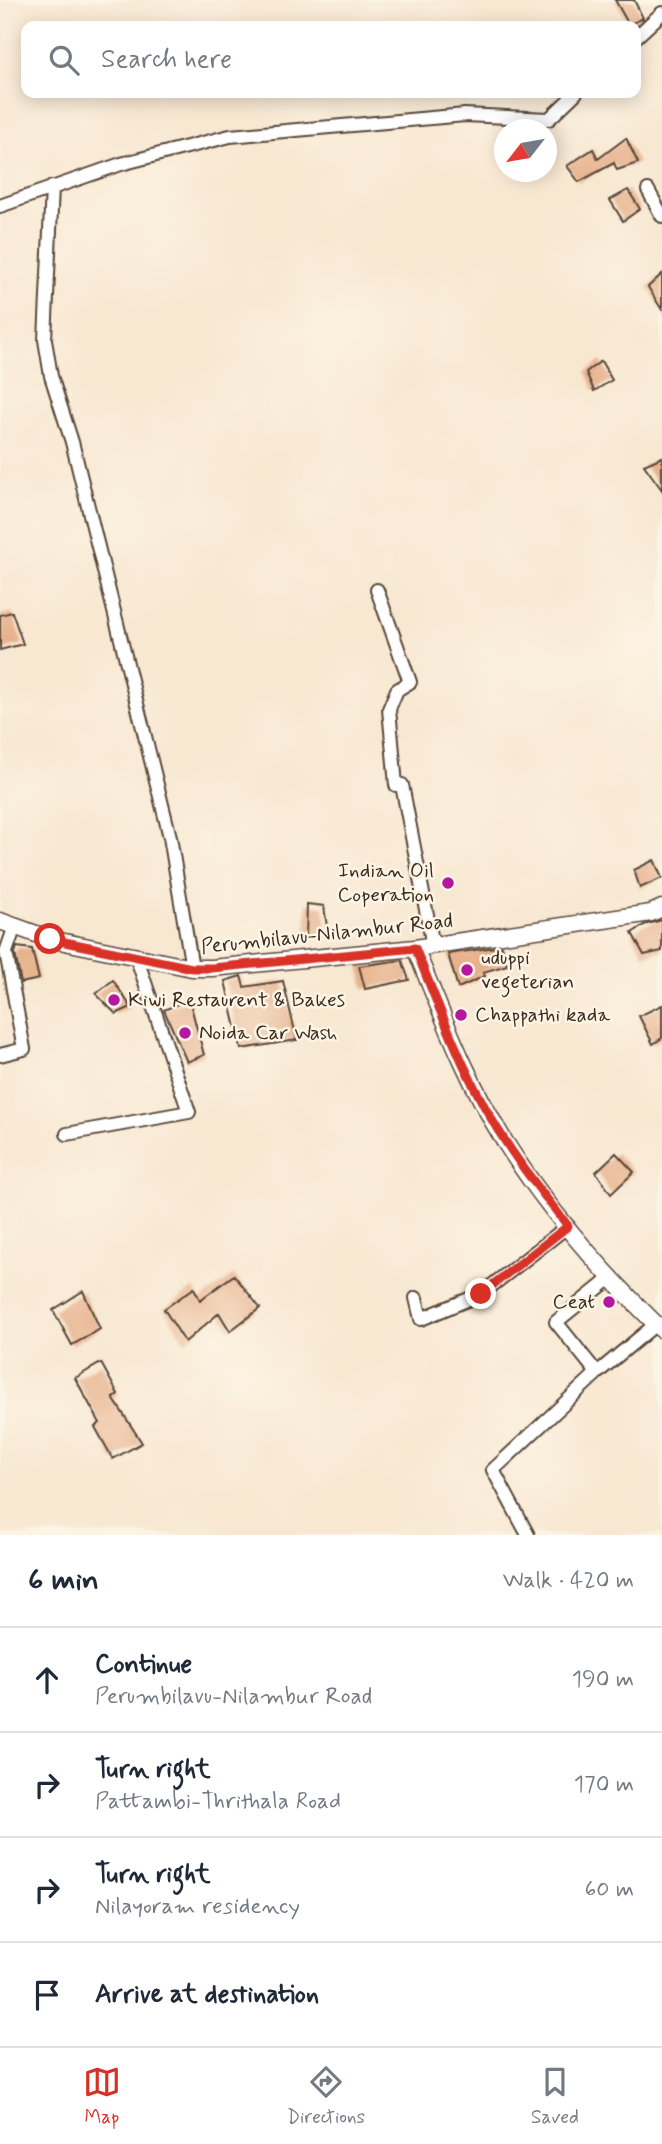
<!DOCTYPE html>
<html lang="en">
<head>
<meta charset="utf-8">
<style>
	body { margin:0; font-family:Mynerve,sans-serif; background:#f2f2f3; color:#1f2937 }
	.compass { position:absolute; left:494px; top:119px; width:63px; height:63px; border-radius:50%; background:#fff; box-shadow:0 4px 18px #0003; rotate:239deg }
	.stop { position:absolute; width:21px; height:21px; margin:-16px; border:5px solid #d93025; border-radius:50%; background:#fff }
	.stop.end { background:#d93025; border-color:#fff; box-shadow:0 2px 7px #0008 }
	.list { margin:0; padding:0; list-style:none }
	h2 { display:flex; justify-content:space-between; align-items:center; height:91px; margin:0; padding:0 28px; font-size:30px }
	h2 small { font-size:23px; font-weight:400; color:#747a83 }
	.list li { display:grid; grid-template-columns:46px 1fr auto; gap:21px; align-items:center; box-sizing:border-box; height:105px; padding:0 28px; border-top:2px solid #e0e1e3 }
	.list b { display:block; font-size:26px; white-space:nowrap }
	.list p { margin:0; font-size:23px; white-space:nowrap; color:#747a83 }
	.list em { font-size:23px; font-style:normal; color:#747a83 }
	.icon { flex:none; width:38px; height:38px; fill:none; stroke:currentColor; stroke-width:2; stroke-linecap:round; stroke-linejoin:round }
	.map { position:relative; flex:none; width:662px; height:1535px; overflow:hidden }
	.search { position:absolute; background:#fff; box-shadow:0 4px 18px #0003; left:21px; right:21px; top:21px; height:77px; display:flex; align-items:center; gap:18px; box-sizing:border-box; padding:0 24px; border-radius:14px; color:#747a83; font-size:26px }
	.sheet { height:511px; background:#fff }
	nav { display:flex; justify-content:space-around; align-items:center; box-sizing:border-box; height:98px; border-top:2px solid #e0e1e3; background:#fff; font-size:19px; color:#747a83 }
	nav a { display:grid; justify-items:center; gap:4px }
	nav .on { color:#d93025 }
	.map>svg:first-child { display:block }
	.building { fill:#e7b18c }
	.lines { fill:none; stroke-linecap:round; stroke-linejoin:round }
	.minor-casing { stroke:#574639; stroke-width:16 }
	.major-casing { stroke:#574639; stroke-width:19 }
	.minor { stroke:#fff; stroke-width:12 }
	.major { stroke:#fff; stroke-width:16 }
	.route { stroke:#d93025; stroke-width:9 }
	.poi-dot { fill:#b5179e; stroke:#fcf5e5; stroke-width:2.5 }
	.labels { text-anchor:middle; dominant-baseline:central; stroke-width:5; stroke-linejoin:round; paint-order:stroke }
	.poi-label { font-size:21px; fill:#3b2a1e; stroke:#fcf5e5; text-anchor:start }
	.street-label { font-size:21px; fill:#3b2a1e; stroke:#fcf5e5 }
</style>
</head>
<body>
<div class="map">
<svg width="662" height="1535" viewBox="0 0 662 1535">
	<rect width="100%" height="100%" fill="#fcf5e5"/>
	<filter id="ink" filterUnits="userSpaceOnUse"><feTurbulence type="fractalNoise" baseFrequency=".0143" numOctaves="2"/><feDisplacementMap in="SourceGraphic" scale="14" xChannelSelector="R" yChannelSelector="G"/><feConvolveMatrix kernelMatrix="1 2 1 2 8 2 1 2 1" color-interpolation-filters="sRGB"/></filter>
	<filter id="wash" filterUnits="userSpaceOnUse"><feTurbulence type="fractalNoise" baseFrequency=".00686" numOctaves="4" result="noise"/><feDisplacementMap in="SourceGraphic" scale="28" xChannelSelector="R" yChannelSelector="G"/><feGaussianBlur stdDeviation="1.57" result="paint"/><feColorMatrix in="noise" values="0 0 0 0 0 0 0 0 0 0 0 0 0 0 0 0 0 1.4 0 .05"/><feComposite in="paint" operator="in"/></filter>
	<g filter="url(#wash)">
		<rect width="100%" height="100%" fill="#f8e7d1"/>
		<g id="blocks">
			<path class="building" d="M615,0H634L643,18L629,25Z
				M626,138L638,163L617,170L614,163L579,182L567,166L593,149L598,159Z
				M628,190L640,209L623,221L610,200Z
				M662,274V310L648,287Z
				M601,361L612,380L594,391L586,372Z
				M662,457V490L644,465Z
				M12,612L23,644L0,650V615Z
				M654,860L662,878L640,888L634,870Z
				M307,904L324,906L328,934L306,937Z
				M662,920V951L644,955L632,933L644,925Z
				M502,946L507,965L483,972L485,976L458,988L448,954Z
				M17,947L32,949L39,979L21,983L15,953Z
				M402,960L409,980L365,989L359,966Z
				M241,976L244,987L283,981L297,1040L241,1049L225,981Z
				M113,980L131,1007L116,1014L96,994Z
				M189,999L204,1055L187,1062L164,1010Z
				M662,1005V1038L653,1044L639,1016Z
				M616,1153L634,1172L611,1194L596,1172Z
				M234,1275L260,1308L230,1331L219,1313L185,1342L164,1309L194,1288L200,1300Z
				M83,1291L100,1329L72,1345L53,1310Z
				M101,1363L118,1394L113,1398L142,1443L113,1459L95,1427L100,1423L75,1378Z"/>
		</g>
	</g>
	<g filter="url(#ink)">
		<use href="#blocks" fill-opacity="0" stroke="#574639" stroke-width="2"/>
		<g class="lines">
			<g class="minor-casing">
				<path id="minor" d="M636,37L662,13
					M52,187L45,340L51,376L72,442L170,837L192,968
					M648,190L662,216
					M0,206L121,164L230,136L465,115L549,119L576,93
					M377,590L410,682L397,690L389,709L396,785H402L433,946
					M0,1055L24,1049L6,952L15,926
					M67,1134L189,1112L136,956
					M416,1298L421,1319L481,1294L568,1226
					M597,1373L556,1322L612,1277
					M528,1535L493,1470L597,1373L656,1324"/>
			</g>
			<g class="major-casing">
				<path id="major" d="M0,921L50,939L192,968H212L415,948L651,913L662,908
					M415,948C442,1014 467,1081 505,1142C548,1210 604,1274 662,1330"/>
			</g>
			<use href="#minor" class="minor"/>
			<use href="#major" class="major"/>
		</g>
	</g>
	<g class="lines" filter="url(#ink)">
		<path class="route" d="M50,939L192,968H212L415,948C442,1014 467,1084 507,1144C525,1172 547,1199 568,1226L481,1294"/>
	</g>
	<g class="poi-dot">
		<circle cx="448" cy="883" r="7"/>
		<circle cx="467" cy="970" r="7"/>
		<circle cx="114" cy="1000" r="7"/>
		<circle cx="461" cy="1015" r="7"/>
		<circle cx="185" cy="1033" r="7"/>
		<circle cx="609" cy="1302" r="7"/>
	</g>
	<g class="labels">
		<g class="poi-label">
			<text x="434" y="871" text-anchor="end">Indian Oil<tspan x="434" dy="24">Coperation</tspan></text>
			<text x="481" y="958">uduppi<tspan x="481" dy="24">vegeterian</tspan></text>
			<text x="128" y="1000">Kiwi Restaurent &amp; Bakes</text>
			<text x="475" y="1015">Chappathi kada</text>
			<text x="199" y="1033">Noida Car Wash</text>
			<text x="595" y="1302" text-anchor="end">Ceat</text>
		</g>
		<g class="street-label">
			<text transform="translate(327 934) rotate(-6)">Perumbilavu-Nilambur Road</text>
		</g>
	</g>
</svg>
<svg class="compass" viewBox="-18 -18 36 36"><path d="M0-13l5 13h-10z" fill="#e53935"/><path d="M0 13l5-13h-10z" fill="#747a83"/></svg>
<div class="stop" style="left:50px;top:939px"></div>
<div class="stop end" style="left:481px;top:1294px"></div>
<div class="search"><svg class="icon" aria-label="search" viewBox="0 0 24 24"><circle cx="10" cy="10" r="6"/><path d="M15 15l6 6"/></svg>Search here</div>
</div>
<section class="sheet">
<h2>6 min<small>Walk · 420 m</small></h2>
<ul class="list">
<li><svg class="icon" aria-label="ahead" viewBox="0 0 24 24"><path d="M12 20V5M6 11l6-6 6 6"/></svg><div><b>Continue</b><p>Perumbilavu-Nilambur Road</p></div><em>190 m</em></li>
<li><svg class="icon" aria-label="right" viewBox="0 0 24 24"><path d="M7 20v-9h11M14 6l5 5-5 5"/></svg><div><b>Turn right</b><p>Pattambi-Thrithala Road</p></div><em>170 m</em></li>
<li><svg class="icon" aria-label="right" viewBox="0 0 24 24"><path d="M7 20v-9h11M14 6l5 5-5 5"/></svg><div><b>Turn right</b><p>Nilayoram residency</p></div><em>60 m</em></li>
<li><svg class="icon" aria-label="arrive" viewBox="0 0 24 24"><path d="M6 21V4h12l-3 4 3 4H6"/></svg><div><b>Arrive at destination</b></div></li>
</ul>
</section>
<nav>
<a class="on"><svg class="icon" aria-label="map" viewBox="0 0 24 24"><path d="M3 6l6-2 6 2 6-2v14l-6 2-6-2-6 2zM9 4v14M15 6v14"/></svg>Map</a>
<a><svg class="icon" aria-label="directions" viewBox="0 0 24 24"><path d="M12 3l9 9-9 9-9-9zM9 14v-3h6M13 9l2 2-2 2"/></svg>Directions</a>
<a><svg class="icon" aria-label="saved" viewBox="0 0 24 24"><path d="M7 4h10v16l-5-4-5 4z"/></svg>Saved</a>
</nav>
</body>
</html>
